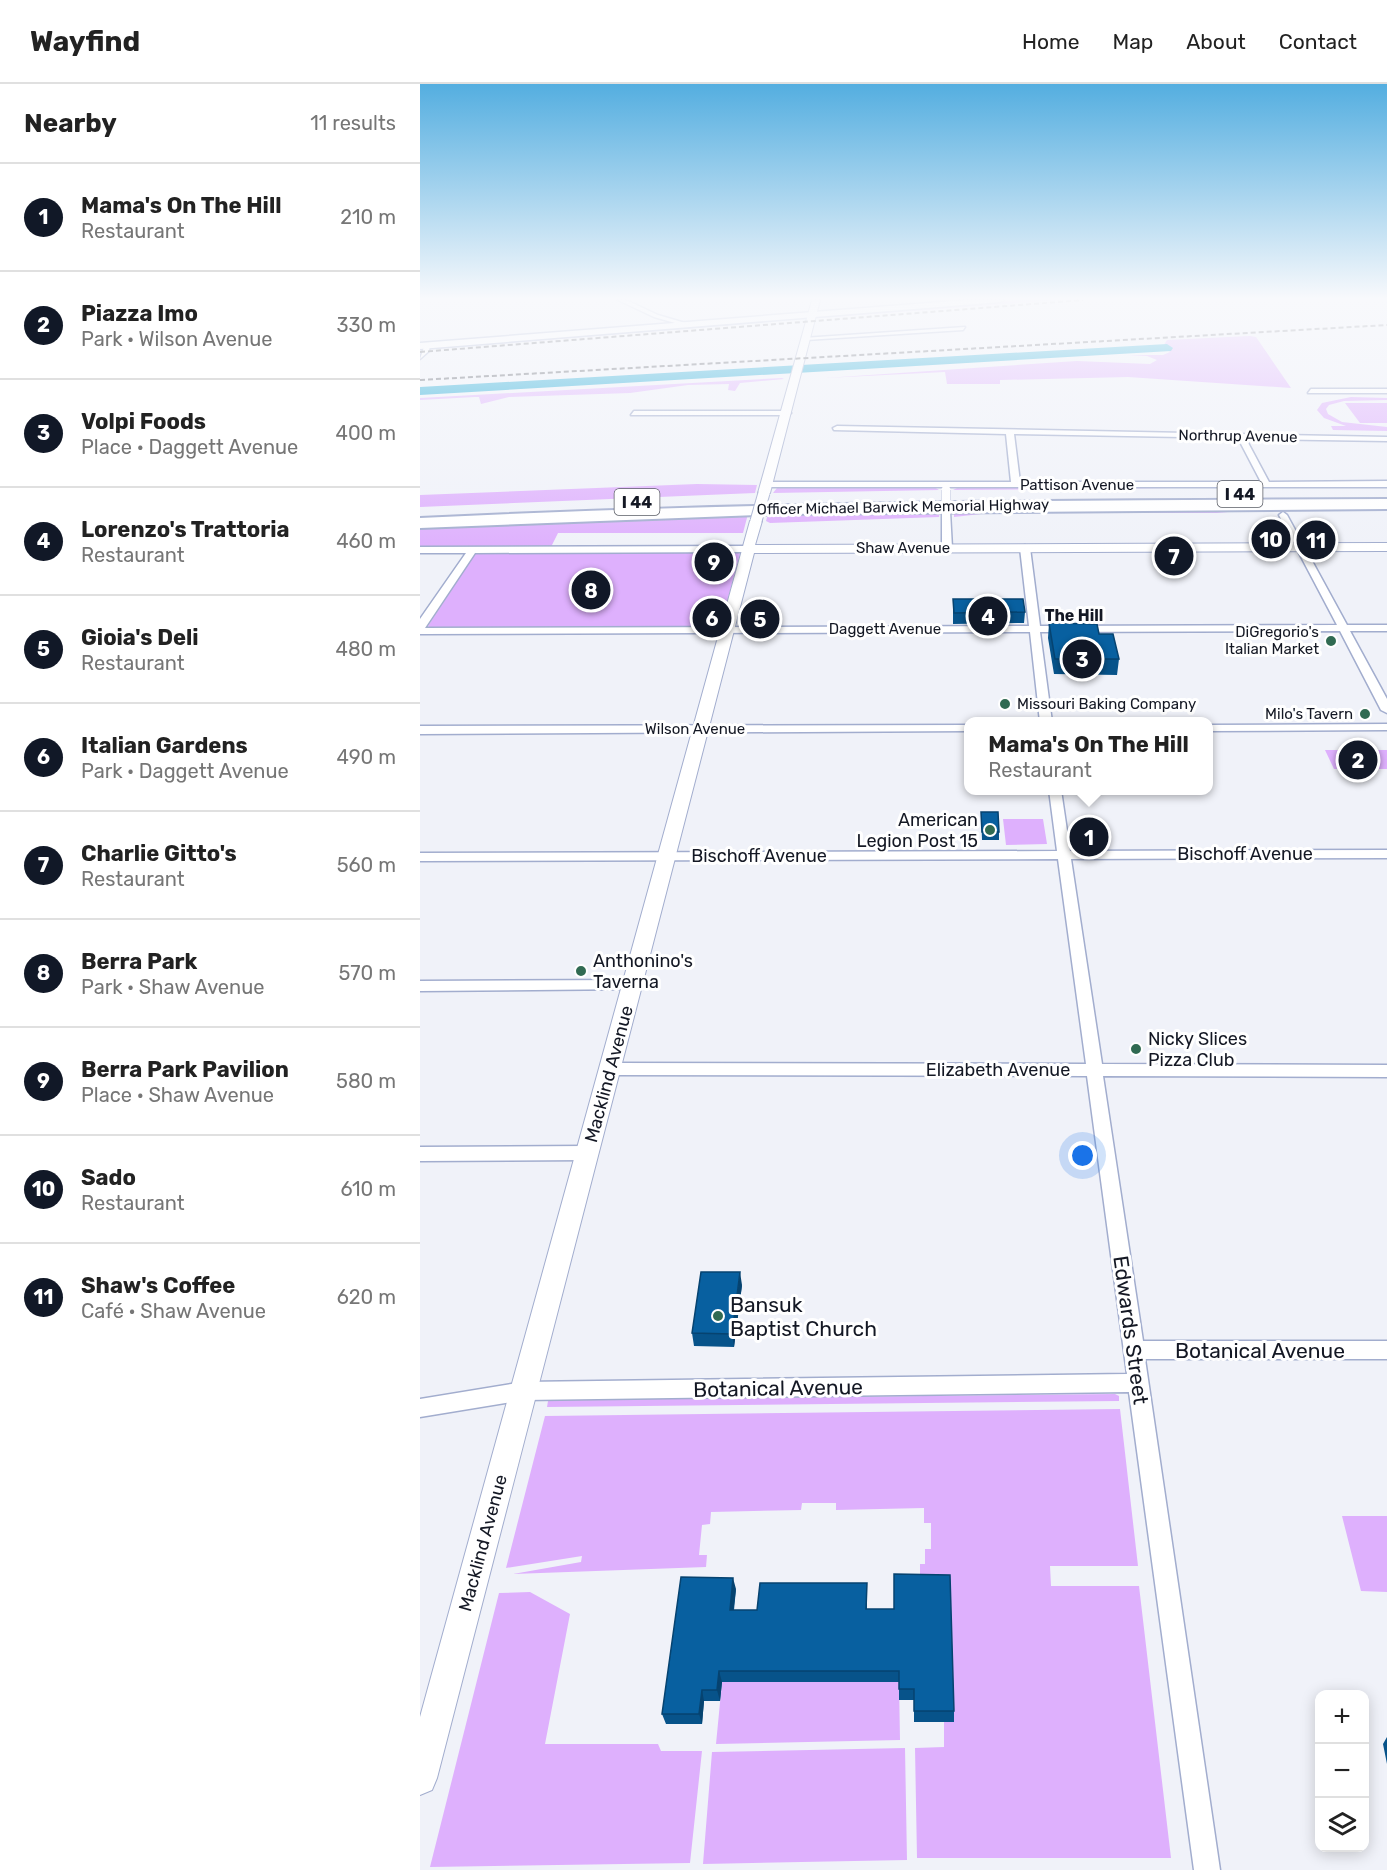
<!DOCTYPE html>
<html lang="en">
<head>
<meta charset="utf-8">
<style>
	body { margin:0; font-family:Rubik,sans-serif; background:#f6f6f6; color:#222 }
	.controls { position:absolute; right:18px; bottom:18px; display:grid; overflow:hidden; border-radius:12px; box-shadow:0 3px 15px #0003 }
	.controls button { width:54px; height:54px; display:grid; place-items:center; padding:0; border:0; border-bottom:2px solid #e0e0e0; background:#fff; color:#222; font:30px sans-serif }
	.you { position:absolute; left:663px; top:1072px; width:21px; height:21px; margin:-15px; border:4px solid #fff; border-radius:50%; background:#1a73e8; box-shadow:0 0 0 9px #1a73e833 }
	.badge { display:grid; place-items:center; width:39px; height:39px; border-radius:50%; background:#111827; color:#fff; font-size:20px; font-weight:700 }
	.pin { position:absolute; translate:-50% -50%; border:3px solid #fff; box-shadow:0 2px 6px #0006 }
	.popup { position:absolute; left:544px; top:633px; width:249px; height:78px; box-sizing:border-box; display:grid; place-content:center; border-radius:12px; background:#fff; filter:drop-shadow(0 2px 4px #0005); font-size:20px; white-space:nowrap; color:#767676 }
	.popup b { font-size:22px; color:#222 }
	.popup::after { content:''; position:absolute; left:50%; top:100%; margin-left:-12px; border:12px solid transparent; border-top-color:#fff }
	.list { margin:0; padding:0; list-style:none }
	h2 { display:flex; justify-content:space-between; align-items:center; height:78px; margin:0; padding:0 24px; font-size:26px }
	h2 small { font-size:20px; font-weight:400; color:#767676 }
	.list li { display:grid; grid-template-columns:39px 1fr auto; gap:18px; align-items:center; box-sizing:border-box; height:108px; padding:0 24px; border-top:2px solid #e0e0e0 }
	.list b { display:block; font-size:22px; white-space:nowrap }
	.list p { margin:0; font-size:20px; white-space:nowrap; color:#767676 }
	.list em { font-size:20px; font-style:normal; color:#767676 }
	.icon { flex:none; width:33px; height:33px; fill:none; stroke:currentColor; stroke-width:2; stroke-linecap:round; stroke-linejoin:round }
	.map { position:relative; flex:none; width:967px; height:1786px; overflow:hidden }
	header { display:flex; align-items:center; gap:36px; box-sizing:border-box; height:84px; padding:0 30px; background:#fff; border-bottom:2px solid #e0e0e0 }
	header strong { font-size:28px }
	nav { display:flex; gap:33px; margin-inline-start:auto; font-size:21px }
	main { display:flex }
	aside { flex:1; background:#fff }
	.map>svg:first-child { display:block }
	.green { fill:#deb0fd }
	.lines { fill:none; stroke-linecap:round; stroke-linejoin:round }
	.river { fill:#16a5d3; fill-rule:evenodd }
	.minor-casing { stroke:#a2adce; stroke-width:3 }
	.tertiary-casing { stroke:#a2adce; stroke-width:2 }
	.secondary-casing { stroke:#a2adce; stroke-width:3 }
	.motorway-casing { stroke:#a2adce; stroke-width:4 }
	.minor { fill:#fff; fill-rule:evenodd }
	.tertiary { fill:#fff; fill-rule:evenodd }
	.secondary { fill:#fff; fill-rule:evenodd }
	.motorway { fill:#fff; fill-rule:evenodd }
	.rail { stroke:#575b65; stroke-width:2; stroke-dasharray:5 3; stroke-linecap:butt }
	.minor-bridge-casing { stroke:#a2adce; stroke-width:10; stroke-linecap:butt }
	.tertiary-bridge-casing { stroke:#a2adce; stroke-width:13; stroke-linecap:butt }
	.minor-bridge { stroke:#fff; stroke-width:9 }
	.tertiary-bridge { stroke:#fff; stroke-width:11 }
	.wall { fill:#07538a }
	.shaded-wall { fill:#064370 }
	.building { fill:#0860a0; stroke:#064370; stroke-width:1.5 }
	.poi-dot { fill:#306a52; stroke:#fff; stroke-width:2 }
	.labels { text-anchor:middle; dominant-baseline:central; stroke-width:6; stroke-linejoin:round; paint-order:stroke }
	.far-street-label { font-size:15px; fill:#141824; stroke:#fff }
	.far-poi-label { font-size:15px; fill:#141824; stroke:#fff; text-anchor:end }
	.shield { fill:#fff; stroke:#5a5d66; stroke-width:1.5 }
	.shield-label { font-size:16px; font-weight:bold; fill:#141824 }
	.far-neighbourhood-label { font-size:16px; font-weight:bold; fill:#141824; stroke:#fff }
	.poi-label { font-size:18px; fill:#141824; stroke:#fff; text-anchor:start }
	.street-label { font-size:18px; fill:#141824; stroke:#fff }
	.near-poi-label { font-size:21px; fill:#141824; stroke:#fff; text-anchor:start }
	.near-street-label { font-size:21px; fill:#141824; stroke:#fff }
</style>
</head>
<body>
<header>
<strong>Wayfind</strong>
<nav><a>Home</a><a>Map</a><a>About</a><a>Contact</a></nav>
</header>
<main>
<aside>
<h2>Nearby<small>11 results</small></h2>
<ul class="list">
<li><span class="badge">1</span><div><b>Mama's On The Hill</b><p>Restaurant</p></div><em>210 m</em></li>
<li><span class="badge">2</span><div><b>Piazza Imo</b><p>Park · Wilson Avenue</p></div><em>330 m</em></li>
<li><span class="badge">3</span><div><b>Volpi Foods</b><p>Place · Daggett Avenue</p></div><em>400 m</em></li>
<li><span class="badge">4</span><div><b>Lorenzo's Trattoria</b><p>Restaurant</p></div><em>460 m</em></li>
<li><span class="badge">5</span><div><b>Gioia's Deli</b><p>Restaurant</p></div><em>480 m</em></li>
<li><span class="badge">6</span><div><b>Italian Gardens</b><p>Park · Daggett Avenue</p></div><em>490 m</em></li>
<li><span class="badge">7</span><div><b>Charlie Gitto's</b><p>Restaurant</p></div><em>560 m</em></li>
<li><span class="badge">8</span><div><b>Berra Park</b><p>Park · Shaw Avenue</p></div><em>570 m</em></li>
<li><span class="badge">9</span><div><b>Berra Park Pavilion</b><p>Place · Shaw Avenue</p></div><em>580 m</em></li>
<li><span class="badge">10</span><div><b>Sado</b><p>Restaurant</p></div><em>610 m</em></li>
<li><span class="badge">11</span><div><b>Shaw's Coffee</b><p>Café · Shaw Avenue</p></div><em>620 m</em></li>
</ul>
</aside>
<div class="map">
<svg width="967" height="1786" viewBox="0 0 967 1786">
	<rect width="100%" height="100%" fill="#f0f2f9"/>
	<path class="green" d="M602,216H637L400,234L420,230Z
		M311,239L324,240L13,265V264Z
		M830,252L836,253L871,304L708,293L580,296V300H527L525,288L405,294L657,277L730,280L737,276L727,272L708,271H743L750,268L744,261L747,256Z
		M362,294L364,295L320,299L315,307L308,306L309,300L268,301L210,309L89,313L61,320L59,313H55L0,316V314Z
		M931,313L967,314V316L924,317L909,321L906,325L908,330L922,338L967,343V347L913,346L911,342H926L904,334L897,326L902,319Z
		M925,319H967V339H940Z
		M277,400L337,401L335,409L0,423V411Z
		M514,403L519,406L353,409L357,404H366Z
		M539,403L852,402L853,403L533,406Z
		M762,425L808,429H570L534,433V427Z
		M520,427L519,433L350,439L346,437L348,430Z
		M328,430L323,449H138L131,463H0V445Z
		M59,468H319L320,470L301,540L296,543L9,544L8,542L55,470Z
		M905,666H967V685H914Z
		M583,735H623L627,760L586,761Z
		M695,1310L699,1312V1317L127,1323L128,1317L135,1316Z
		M700,1325L718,1482H630L631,1502H719L751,1774H497L495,1664L524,1663V1638L534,1637L500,1502V1480H505V1465H511V1439H504V1424L416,1426V1419H382L381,1426L291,1428L290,1440L282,1441L279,1471H287L286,1483L93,1490L161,1478L162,1472L86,1484L125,1332Z
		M922,1432H967V1508L941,1507Z
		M110,1508L150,1530L125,1660H238L241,1667H282L270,1779L10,1783L79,1509Z
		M302,1598H479L480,1656L296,1660Z
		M485,1664L487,1776L283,1780L292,1668Z"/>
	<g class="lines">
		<path class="river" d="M747,260L753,264L751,267L0,311V303Z"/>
		<g class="minor-casing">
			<path id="minor" d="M198,216H206L238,231L272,241L269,243L234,233Z
				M545,243L543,246L386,256L383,254Z
				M5,260L10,261L9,267L0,275Z
				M891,305H967V309H888Z
				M214,327H367L371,329L367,331H211Z
				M417,342L967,353V357L826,355L849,398L967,397V403H343V399L346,398H591L586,350L414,346L413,344ZM594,350L818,354L841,398H600Z
				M526,424L530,427L532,464L527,467L522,464V427Z
				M863,428L867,431L927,541H967V547H930L967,615V629L961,626L920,547L620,548L632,638H620L610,548L0,550V535L46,469H0V463L329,462L334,465L329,468L55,469L5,544L609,542L600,464L605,461L610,464L620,542L917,541L859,431Z
				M967,640V646L789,647V641Z
				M549,641V647L0,650V642Z
				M629,706H641L650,767L967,766V774L651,775L682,980L967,981V993L683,992L723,1257H967V1275H725L800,1786H774L709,1308L104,1316L0,1333V1315L104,1298L707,1290L667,992L190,991L184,989L182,985L184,981L190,979L666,980L638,775L0,777V769L637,767Z
				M212,896L217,897L220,901L217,905L0,907V897Z
				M167,1062L173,1064L176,1069L173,1074L167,1076L0,1077V1063Z"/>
		</g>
		<g class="tertiary-casing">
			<path id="tertiary" d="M392,216H400L350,409L344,412L340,411L338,409Z
				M336,434L342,437L335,461L967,459V467L334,469L17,1694L12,1706L0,1711V1633L330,437Z"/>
		</g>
		<g class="secondary-casing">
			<path id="secondary" d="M547,216H584L580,218L0,265V259Z"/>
		</g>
		<g class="motorway-casing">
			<path id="motorway" d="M967,415V425L362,430L0,444V434C322,418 644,416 967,415Z"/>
		</g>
		<use href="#minor" class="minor"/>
		<use href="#tertiary" class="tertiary"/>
		<use href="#secondary" class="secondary"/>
		<use href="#motorway" class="motorway"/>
		<path class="rail" d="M0,268L663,216
			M0,296L967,241"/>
		<g class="minor-bridge-casing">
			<path id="minor-bridge" d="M526,406V427"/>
		</g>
		<g class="tertiary-bridge-casing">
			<path id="tertiary-bridge" d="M336,437L344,409"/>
		</g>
		<use href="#minor-bridge" class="minor-bridge"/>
		<use href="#tertiary-bridge" class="tertiary-bridge"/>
	</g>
	<path class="wall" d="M533,515L605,528L604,539L533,540Z
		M629,539L679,550L699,575L697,591L634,590L628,554Z
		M561,728L579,748V756H562Z
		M322,1201L314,1263L274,1262L272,1249Z
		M316,1505L314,1526H337L447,1511V1525L534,1627V1638H494V1616H479V1598H302L300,1617H284L282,1640H246L242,1630Z
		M967,1653V1680L963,1660Z"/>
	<path class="shaded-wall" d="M320,1188L322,1201L314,1263L312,1250Z
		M313,1494L316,1505L312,1538L310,1526Z
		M299,1587L302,1598L300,1617L297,1606Z
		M282,1606L284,1617L282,1640L279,1630Z"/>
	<path class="building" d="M533,515H603L605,528L534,529Z
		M629,539L677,540L679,550H693L699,575H635Z
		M561,728H578L579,748H562Z
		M281,1188H320L312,1250L272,1249Z
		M474,1490L530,1491L534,1627H494V1605H479V1587H299L297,1606H282L279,1630H242L261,1493L313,1494L310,1526H337L340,1499H447L446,1525H474Z"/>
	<linearGradient id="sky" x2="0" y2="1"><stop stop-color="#54aee0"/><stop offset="0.46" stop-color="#f8f9fc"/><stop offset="1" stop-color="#f8f9fc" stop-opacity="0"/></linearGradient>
	<rect width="967" height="466" fill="url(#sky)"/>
	<g class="poi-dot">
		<circle cx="911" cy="557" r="6"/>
		<circle cx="585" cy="620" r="6"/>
		<circle cx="945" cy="630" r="6"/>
		<circle cx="570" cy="746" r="6"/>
		<circle cx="161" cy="887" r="6"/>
		<circle cx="716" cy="965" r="6"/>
		<circle cx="298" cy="1232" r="6"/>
	</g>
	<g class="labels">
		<g class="far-street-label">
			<text transform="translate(818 352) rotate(1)">Northrup Avenue</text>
			<text x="657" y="401">Pattison Avenue</text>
			<text transform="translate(483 423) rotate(-1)">Officer Michael Barwick Memorial Highway</text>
			<text x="483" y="464">Shaw Avenue</text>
			<text x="465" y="545">Daggett Avenue</text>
			<text x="275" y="645">Wilson Avenue</text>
		</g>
		<g class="far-poi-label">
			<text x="899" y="548">DiGregorio's<tspan x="899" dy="17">Italian Market</tspan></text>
			<text x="597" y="620" text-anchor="start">Missouri Baking Company</text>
			<text x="933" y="630">Milo's Tavern</text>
		</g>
		<g class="shield">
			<rect x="797.5" y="397" width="45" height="26" rx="4.5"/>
			<rect x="194.5" y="405" width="45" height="26" rx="4.5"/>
		</g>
		<g class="shield-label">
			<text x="820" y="410">I 44</text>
			<text x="217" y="418">I 44</text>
		</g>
		<g class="far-neighbourhood-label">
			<text x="654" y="531">The Hill</text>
		</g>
		<g class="poi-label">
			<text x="558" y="736" text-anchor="end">American<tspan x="558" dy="21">Legion Post 15</tspan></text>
			<text x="173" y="877">Anthonino's<tspan x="173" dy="21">Taverna</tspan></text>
			<text x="728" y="955">Nicky Slices<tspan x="728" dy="21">Pizza Club</tspan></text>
		</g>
		<g class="street-label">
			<text x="825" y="770">Bischoff Avenue</text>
			<text x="339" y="772">Bischoff Avenue</text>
			<text x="578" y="986">Elizabeth Avenue</text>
			<text transform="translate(189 990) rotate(-75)">Macklind Avenue</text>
			<text transform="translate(63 1459) rotate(-75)">Macklind Avenue</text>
		</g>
		<g class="near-poi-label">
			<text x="310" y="1220">Bansuk<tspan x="310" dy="24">Baptist Church</tspan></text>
		</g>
		<g class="near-street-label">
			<text transform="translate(711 1246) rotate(82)">Edwards Street</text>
			<text x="840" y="1266">Botanical Avenue</text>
			<text transform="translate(358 1304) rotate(-1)">Botanical Avenue</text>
		</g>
	</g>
</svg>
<div class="controls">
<button>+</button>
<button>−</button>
<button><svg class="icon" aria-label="layers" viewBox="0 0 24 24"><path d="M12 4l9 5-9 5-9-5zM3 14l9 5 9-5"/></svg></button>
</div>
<div class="you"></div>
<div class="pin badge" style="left:669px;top:753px">1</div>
<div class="popup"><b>Mama's On The Hill</b>Restaurant</div>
<div class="pin badge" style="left:938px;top:676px">2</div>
<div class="pin badge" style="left:662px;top:575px">3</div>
<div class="pin badge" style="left:568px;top:532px">4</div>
<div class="pin badge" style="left:340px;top:535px">5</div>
<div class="pin badge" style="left:292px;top:534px">6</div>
<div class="pin badge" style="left:754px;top:472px">7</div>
<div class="pin badge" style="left:171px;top:506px">8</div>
<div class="pin badge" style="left:294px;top:478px">9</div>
<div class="pin badge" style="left:851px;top:455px">10</div>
<div class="pin badge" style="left:896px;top:456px">11</div>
</div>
</main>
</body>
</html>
